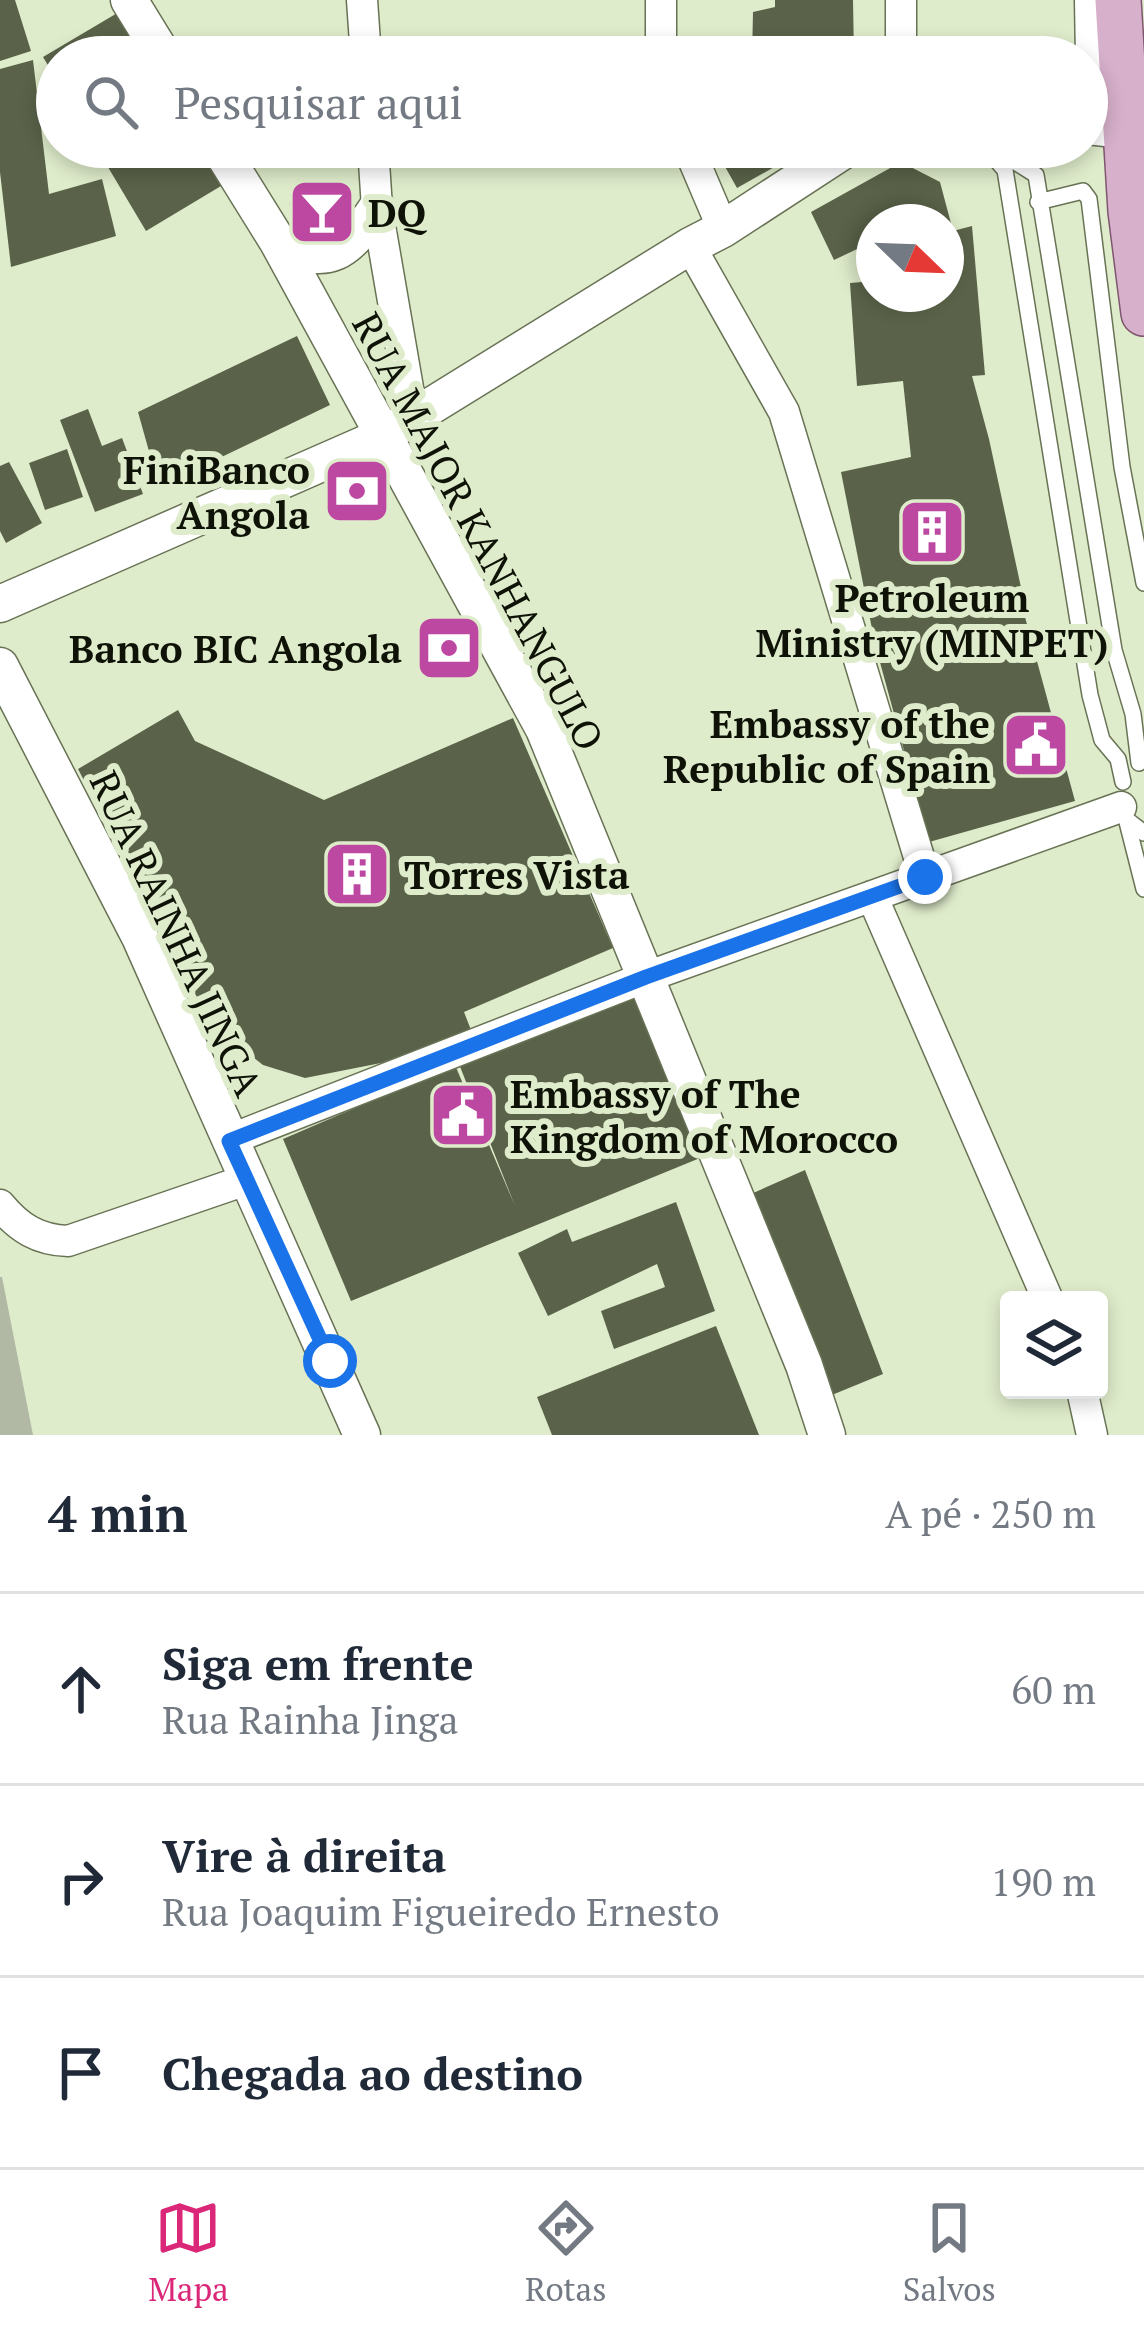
<!DOCTYPE html>
<html lang="pt">
<head>
<meta charset="utf-8">
<style>
	body { margin:0; font-family:"PT Serif",serif; background:#f6f6f7; color:#1f2937 }
	.controls { position:absolute; right:36px; bottom:36px; display:grid; overflow:hidden; border-radius:12px; box-shadow:0 6px 18px #0003 }
	.controls button { width:108px; height:108px; display:grid; place-items:center; padding:0; border:0; border-bottom:3px solid #e0e1e3; background:#fff; color:#1f2937; font:60px sans-serif }
	.compass { position:absolute; left:856px; top:204px; width:108px; height:108px; border-radius:50%; background:#fff; box-shadow:0 6px 18px #0003; rotate:113deg }
	.stop { position:absolute; width:36px; height:36px; margin:-27px; border:9px solid #1a73e8; border-radius:50%; background:#fff }
	.stop.end { background:#1a73e8; border-color:#fff; box-shadow:0 3px 12px #0008 }
	.list { margin:0; padding:0; list-style:none }
	h2 { display:flex; justify-content:space-between; align-items:center; height:156px; margin:0; padding:0 48px; font-size:51px }
	h2 small { font-size:39px; font-weight:400; color:#747a83 }
	.list li { display:grid; grid-template-columns:78px 1fr auto; gap:36px; align-items:center; box-sizing:border-box; height:192px; padding:0 48px; border-top:3px solid #e0e1e3 }
	.list b { display:block; font-size:45px; white-space:nowrap }
	.list p { margin:0; font-size:39px; white-space:nowrap; color:#747a83 }
	.list em { font-size:39px; font-style:normal; color:#747a83 }
	.icon { flex:none; width:66px; height:66px; fill:none; stroke:currentColor; stroke-width:2; stroke-linecap:round; stroke-linejoin:round }
	.map { position:relative; flex:none; width:1144px; height:1435px; overflow:hidden }
	.search { position:absolute; background:#fff; box-shadow:0 6px 18px #0003; left:36px; right:36px; top:36px; height:132px; display:flex; align-items:center; gap:30px; box-sizing:border-box; padding:0 42px; border-radius:66px; color:#747a83; font-size:45px }
	.sheet { height:732px; background:#fff }
	nav { display:flex; justify-content:space-around; align-items:center; box-sizing:border-box; height:168px; border-top:3px solid #e0e1e3; background:#fff; font-size:33px; color:#747a83 }
	nav a { display:grid; justify-items:center; gap:6px }
	nav .on { color:#db2777 }
	.map>svg:first-child { display:block }
	.green { fill:#b1b9a5 }
	.building { fill:#5a6349 }
	.lines { fill:none; stroke-linecap:round; stroke-linejoin:round }
	.service-casing { stroke:#687355; stroke-width:18 }
	.minor-casing { stroke:#687355; stroke-width:33 }
	.tertiary-casing { stroke:#687355; stroke-width:39 }
	.primary-casing { stroke:#7f5670; stroke-width:48 }
	.service { stroke:#fff; stroke-width:15 }
	.minor { stroke:#fff; stroke-width:30 }
	.tertiary { stroke:#fff; stroke-width:36 }
	.primary { stroke:#d7b0cb; stroke-width:45 }
	.route { stroke:#1a73e8; stroke-width:15 }
	.labels { text-anchor:middle; dominant-baseline:central; stroke-width:12; stroke-linejoin:round; paint-order:stroke }
	.poi-label { font-size:39px; font-weight:bold; fill:#0e1207; stroke:#dfeccb; text-anchor:start }
	.street-label { font-size:39px; fill:#0e1207; stroke:#dfeccb }
</style>
</head>
<body>
<div class="map">
<svg width="1144" height="1435" viewBox="0 0 1144 1435">
	<rect width="100%" height="100%" fill="#dfeccb"/>
	<path class="green" d="M0,1277H2L33,1435H0Z"/>
	<path class="building" d="M0,0H15L31,51L0,61Z
		M775,0H853L854,57H752L753,12L775,7Z
		M119,12L146,57H57V80L43,57Z
		M33,60L49,194L102,179L116,236L11,267L0,172V69Z
		M96,147H198L221,186L146,231Z
		M714,147H810L737,188Z
		M901,162L940,182L953,231L972,226L985,375L972,376L989,439L1022,592V606L1075,801L929,842L875,644L841,472L911,457L903,381L857,386L850,283L874,281V294H946V222H874V241L834,260L811,212Z
		M347,187L352,220L315,245L303,233L289,204Z
		M297,336L330,405L159,487L138,412Z
		M88,409L102,446L122,438L143,494L95,512L60,420Z
		M67,449L83,497L45,510L29,463Z
		M9,462L42,523L6,543L0,531V466Z
		M178,710L195,741L324,800L513,718L613,948L464,1012L471,1030L381,1063L305,1078L263,1065L225,1035L199,1001L78,769Z
		M635,993L700,1158L351,1301L283,1139L455,1065L515,1206L459,1064Z
		M805,1170L883,1374L827,1397L751,1194Z
		M676,1202L715,1311L614,1349L601,1311L665,1287L657,1264L548,1316L518,1253L567,1229L572,1242Z
		M716,1326L759,1435H552L537,1397Z"/>
	<g class="lines">
		<g class="service-casing">
			<path id="service" d="M985,147L1005,170L1090,695L1102,740L1118,759L1123,782
				M996,150L1036,175L1114,650L1133,714L1139,763
				M1038,202L1083,191L1089,199L1122,467L1144,583
				M1121,802L1126,819L1144,833
				M1127,822L1144,889"/>
		</g>
		<g class="minor-casing">
			<path id="minor" d="M362,0L366,57
				M661,0V57
				M901,0V57
				M373,147L377,208L413,417
				M688,147L723,229
				M690,246L784,412L925,877
				M872,896L1048,1300
				M229,1140L646,977L1121,807
				M0,1205C19,1228 38,1240 68,1241L246,1180
				M1082,1390L1092,1435"/>
		</g>
		<g class="tertiary-casing">
			<path id="tertiary" d="M129,0L164,57
				M1087,69L1094,59L1093,0
				M1087,126L1125,130
				M219,147L278,242L544,729L804,1365L827,1435
				M278,242C330,269 347,252 377,208
				M0,604L381,437L690,246L723,229L849,147
				M0,666L140,937L362,1435"/>
		</g>
		<g class="primary-casing">
			<path id="primary" d="M1118,0L1131,211L1144,313"/>
		</g>
		<use href="#service" class="service"/>
		<use href="#minor" class="minor"/>
		<use href="#tertiary" class="tertiary"/>
		<use href="#primary" class="primary"/>
	</g>
	<g class="lines">
		<path class="route" d="M330,1361L229,1141L646,977L925,877"/>
	</g>
	<defs>
		<g id="bar-square" transform="scale(3.45)"><rect x="-9" y="-9" width="18" height="18" rx="4" fill="#bd48a1" stroke="#dfeccb"/><path d="M-6-5H6L.8 .8V4.5H3.5V6h-7V4.5H-.8V.8Z" fill="#fff"/></g>
		<g id="bank-square" transform="scale(3.45)"><rect x="-9" y="-9" width="18" height="18" rx="4" fill="#bd48a1" stroke="#dfeccb"/><path d="M-6-4H6V4H-6ZM0-2.3a2.3 2.3 0 1 0 0 4.6a2.3 2.3 0 1 0 0-4.6Z" fill="#fff"/></g>
		<g id="building-square" transform="scale(3.45)"><rect x="-9" y="-9" width="18" height="18" rx="4" fill="#bd48a1" stroke="#dfeccb"/><path d="M-4-6H4V6H1V3H-1V6H-4ZM-2.5-4.3h1.7v1.8h-1.7ZM.8-4.3h1.7v1.8H.8ZM-2.5-1h1.7V.8h-1.7ZM.8-1h1.7V.8H.8Z" fill="#fff"/></g>
		<g id="civic-square" transform="scale(3.45)"><rect x="-9" y="-9" width="18" height="18" rx="4" fill="#bd48a1" stroke="#dfeccb"/><path d="M-.6-6.5H3V-4.5H.6V-3L4-1V1h2V6H-6V1h2V-1L-.6-3ZM-1.2 2.5V6h2.4V2.5Z" fill="#fff"/></g>
	</defs>
	<g fill-rule="evenodd">
		<use href="#bar-square" x="322" y="212"/>
		<use href="#bank-square" x="357" y="491"/>
		<use href="#building-square" x="932" y="532"/>
		<use href="#bank-square" x="449" y="648"/>
		<use href="#civic-square" x="1036" y="745"/>
		<use href="#building-square" x="357" y="874"/>
		<use href="#civic-square" x="463" y="1115"/>
	</g>
	<g class="labels">
		<g class="poi-label">
			<text x="368" y="212">DQ</text>
			<text x="310" y="469" text-anchor="end">FiniBanco<tspan x="310" dy="45">Angola</tspan></text>
			<text x="932" y="597" text-anchor="middle">Petroleum<tspan x="932" dy="45">Ministry (MINPET)</tspan></text>
			<text x="402" y="648" text-anchor="end">Banco BIC Angola</text>
			<text x="990" y="723" text-anchor="end">Embassy of the<tspan x="990" dy="45">Republic of Spain</tspan></text>
			<text x="404" y="874">Torres Vista</text>
			<text x="510" y="1093">Embassy of The<tspan x="510" dy="45">Kingdom of Morocco</tspan></text>
		</g>
		<g class="street-label">
			<text transform="translate(479 531) rotate(62)">RUA MAJOR KANHANGULO</text>
			<text transform="translate(177 933) rotate(65)">RUA RAINHA JINGA</text>
		</g>
	</g>
</svg>
<div class="controls">
<button><svg class="icon" aria-label="layers" viewBox="0 0 24 24"><path d="M12 4l9 5-9 5-9-5zM3 14l9 5 9-5"/></svg></button>
</div>
<svg class="compass" viewBox="-18 -18 36 36"><path d="M0-13l5 13h-10z" fill="#e53935"/><path d="M0 13l5-13h-10z" fill="#747a83"/></svg>
<div class="stop" style="left:330px;top:1361px"></div>
<div class="stop end" style="left:925px;top:877px"></div>
<div class="search"><svg class="icon" aria-label="search" viewBox="0 0 24 24"><circle cx="10" cy="10" r="6"/><path d="M15 15l6 6"/></svg>Pesquisar aqui</div>
</div>
<section class="sheet">
<h2>4 min<small>A pé · 250 m</small></h2>
<ul class="list">
<li><svg class="icon" aria-label="ahead" viewBox="0 0 24 24"><path d="M12 20V5M6 11l6-6 6 6"/></svg><div><b>Siga em frente</b><p>Rua Rainha Jinga</p></div><em>60 m</em></li>
<li><svg class="icon" aria-label="right" viewBox="0 0 24 24"><path d="M7 20v-9h11M14 6l5 5-5 5"/></svg><div><b>Vire à direita</b><p>Rua Joaquim Figueiredo Ernesto</p></div><em>190 m</em></li>
<li><svg class="icon" aria-label="arrive" viewBox="0 0 24 24"><path d="M6 21V4h12l-3 4 3 4H6"/></svg><div><b>Chegada ao destino</b></div></li>
</ul>
</section>
<nav>
<a class="on"><svg class="icon" aria-label="map" viewBox="0 0 24 24"><path d="M3 6l6-2 6 2 6-2v14l-6 2-6-2-6 2zM9 4v14M15 6v14"/></svg>Mapa</a>
<a><svg class="icon" aria-label="directions" viewBox="0 0 24 24"><path d="M12 3l9 9-9 9-9-9zM9 14v-3h6M13 9l2 2-2 2"/></svg>Rotas</a>
<a><svg class="icon" aria-label="saved" viewBox="0 0 24 24"><path d="M7 4h10v16l-5-4-5 4z"/></svg>Salvos</a>
</nav>
</body>
</html>
